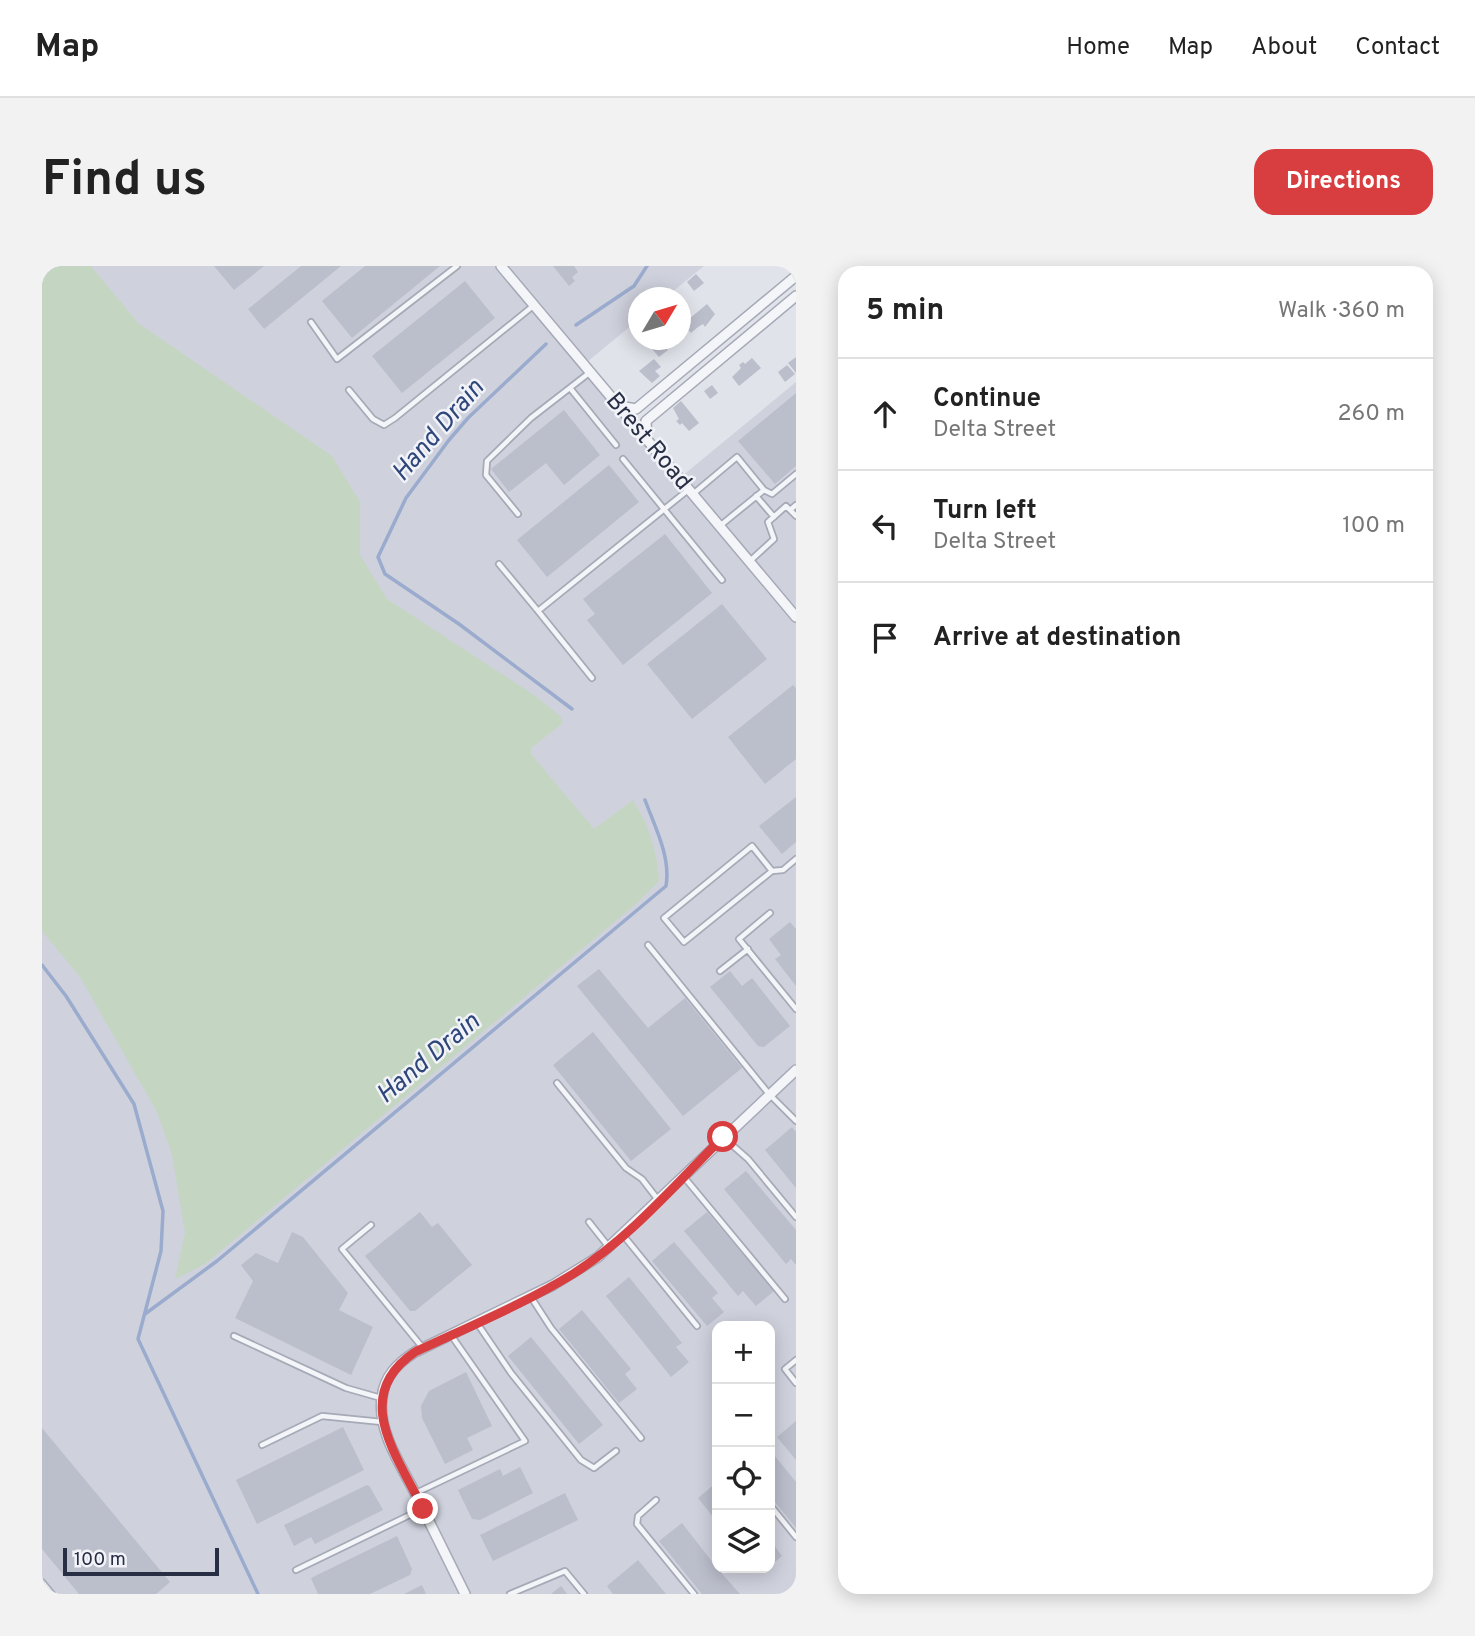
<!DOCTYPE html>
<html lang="en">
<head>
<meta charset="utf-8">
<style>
	body { margin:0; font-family:Overpass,sans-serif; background:#f2f2f2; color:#222 }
	.controls { position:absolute; right:21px; bottom:21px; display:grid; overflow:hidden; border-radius:14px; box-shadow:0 4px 18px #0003 }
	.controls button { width:63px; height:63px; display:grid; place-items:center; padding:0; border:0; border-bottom:2px solid #e0e0e0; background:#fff; color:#222; font:35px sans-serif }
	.compass { position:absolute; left:586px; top:21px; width:63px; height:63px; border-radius:50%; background:#fff; box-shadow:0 4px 18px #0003; rotate:52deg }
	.scale { position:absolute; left:21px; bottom:18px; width:156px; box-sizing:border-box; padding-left:7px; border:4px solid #282e44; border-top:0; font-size:19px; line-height:24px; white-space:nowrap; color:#282e44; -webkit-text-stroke:5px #f1f3f8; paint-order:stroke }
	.stop { position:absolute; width:21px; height:21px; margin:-16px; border:5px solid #d83e3f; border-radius:50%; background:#fff }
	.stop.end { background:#d83e3f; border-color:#fff; box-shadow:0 2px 7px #0008 }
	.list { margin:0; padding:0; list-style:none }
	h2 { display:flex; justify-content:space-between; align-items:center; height:91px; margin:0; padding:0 28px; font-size:30px }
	h2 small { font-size:23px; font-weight:400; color:#767676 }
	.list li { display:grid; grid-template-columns:46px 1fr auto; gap:21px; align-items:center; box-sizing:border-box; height:112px; padding:0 28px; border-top:2px solid #e0e0e0 }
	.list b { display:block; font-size:26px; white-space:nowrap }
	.list p { margin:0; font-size:23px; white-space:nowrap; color:#767676 }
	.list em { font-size:23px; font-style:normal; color:#767676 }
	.icon { flex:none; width:38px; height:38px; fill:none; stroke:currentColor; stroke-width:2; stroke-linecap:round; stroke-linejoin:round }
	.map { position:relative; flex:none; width:754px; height:1328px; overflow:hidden; border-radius:21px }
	header { display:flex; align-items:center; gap:42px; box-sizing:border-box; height:98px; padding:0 35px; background:#fff; border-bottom:2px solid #e0e0e0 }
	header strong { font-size:33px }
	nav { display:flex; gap:38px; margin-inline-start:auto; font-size:24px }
	.intro { display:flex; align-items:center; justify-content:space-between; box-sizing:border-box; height:168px; padding:0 42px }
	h1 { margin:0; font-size:49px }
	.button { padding:18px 32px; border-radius:21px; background:#d83e3f; color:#fff; font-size:24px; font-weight:700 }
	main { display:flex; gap:42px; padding:0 42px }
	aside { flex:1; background:#fff; border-radius:21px; box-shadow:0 4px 18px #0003 }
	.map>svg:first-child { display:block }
	.built { fill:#cfd2dd; fill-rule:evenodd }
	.green { fill:#c4d5c1 }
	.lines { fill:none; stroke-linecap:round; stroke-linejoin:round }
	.stream { stroke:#9aabcd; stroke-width:3.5 }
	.building { fill:#bbbecb }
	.lane-casing { stroke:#a6a9b6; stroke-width:8 }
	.street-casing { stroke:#a6a9b6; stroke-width:12 }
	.lane { stroke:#f4f5f8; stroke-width:4.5 }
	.street { stroke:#f4f5f8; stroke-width:9 }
	.route { stroke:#d83e3f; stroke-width:9 }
	.labels { text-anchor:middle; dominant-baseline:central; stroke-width:5; stroke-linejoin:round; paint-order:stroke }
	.street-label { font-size:24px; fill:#282e44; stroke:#f1f3f8 }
	.water-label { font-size:26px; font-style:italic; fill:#2f467b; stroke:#f1f3f8 }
</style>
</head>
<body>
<header>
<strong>Map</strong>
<nav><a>Home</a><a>Map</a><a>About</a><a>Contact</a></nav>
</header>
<div class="intro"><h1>Find us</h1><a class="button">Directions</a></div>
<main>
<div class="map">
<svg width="754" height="1328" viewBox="0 0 754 1328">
	<rect width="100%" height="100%" fill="#e1e3eb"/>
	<path class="built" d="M0,0H662L624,31L596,32V54L539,101L634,215L754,116V1328H0ZM675,1060H728V1302H675Z"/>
	<path class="green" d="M0,0H49L96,57L290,190L318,236V289L345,333L492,429L518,450L521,457L489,482V488L552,563L591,534C606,558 616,586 617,615L595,637L163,998L133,1013L143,967L130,888L115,846L38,711L0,665Z"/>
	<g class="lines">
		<path class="stream" d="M534,59L592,20L605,0
			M504,78L426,152L407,174L364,232L336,291L343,308L417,358L530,443
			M0,699L24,730L92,838L121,945L119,985L96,1073L216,1328
			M103,1048L175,995L624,620C629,591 613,561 603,534"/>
	</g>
	<path class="building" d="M172,0H222L192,24Z
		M259,0H299L222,63L206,43Z
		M323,0H398L310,72L280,35Z
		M511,0H532L536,6L530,11L533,15L527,20Z
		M654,8L662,17L652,25L645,16Z
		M423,15L453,52L360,127L330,90Z
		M665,38L673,48L663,61L661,58L656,61L649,67L641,58Z
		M619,75L626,84L617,91L609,82Z
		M754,91V107L746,97Z
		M710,92L719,102L697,120L690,111L699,102L697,99L701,96L703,98Z
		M612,93L619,101L613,105L618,110L610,117L597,105Z
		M745,99L753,108L743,116L736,106Z
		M670,119L676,127L668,133L662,125Z
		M754,127V200L733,218L696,175Z
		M639,135L657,157L647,165L640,157L638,159L634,155L637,153L631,142Z
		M522,144L558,189L522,219L504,197L467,226L449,203Z
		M567,199L597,236L505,311L475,274Z
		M623,268L670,327L581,399L545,354L553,348L541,333Z
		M680,338L725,393L650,453L605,398Z
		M751,419L754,422V493L723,518L686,471Z
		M754,531V576L740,588L717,560Z
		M748,656L754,663V720L733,693L739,689L727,673Z
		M557,703L606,762L643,732L700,802L641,850L535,720Z
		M688,705L700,720L710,712L748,760L722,781L716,780L668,721Z
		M551,766L629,863L589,895L511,799Z
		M750,861L754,866V922L723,884Z
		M704,905L754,964V999L749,993L744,998L682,923Z
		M378,946L390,961L396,957L430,999L373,1045H368L323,990Z
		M665,946L732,1025L714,1040L701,1025L696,1030L642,965Z
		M250,966L261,971L306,1027L297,1044L331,1061L309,1109L193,1052L211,1015L199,999L214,987L236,997Z
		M632,976L676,1027L670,1032L682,1046L665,1060L610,995Z
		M587,1011L640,1077L634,1081L647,1096L629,1111L564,1030Z
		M540,1044L589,1103L583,1108L595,1123L577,1137L517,1063Z
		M489,1071L561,1159L537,1178L466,1090Z
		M424,1106L450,1160L425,1172L431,1184L403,1198L380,1152L379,1140L387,1125Z
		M754,1155V1194L735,1171Z
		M301,1161L322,1204L215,1258L194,1214Z
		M0,1162L128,1316L114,1328H37L0,1283Z
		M728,1184L754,1216V1262L728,1230Z
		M478,1201L491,1227L438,1254L430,1253L416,1224L458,1203L461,1210Z
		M675,1216V1256L656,1232Z
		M325,1219L328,1221L341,1244L273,1278L269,1271L252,1280L242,1259Z
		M523,1227L536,1254L451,1295L438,1269Z
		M640,1257L675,1302L698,1328H660L617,1275Z
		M355,1270L370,1303L368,1309L328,1328H276L269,1312Z
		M728,1274L740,1290L728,1300Z
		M596,1294L624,1328H571L565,1320Z
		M380,1319L384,1328H362Z
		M519,1320L525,1328H509Z"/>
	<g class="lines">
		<g class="lane-casing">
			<path id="lane" d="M269,56L295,93L415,0
				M528,122L574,179
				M307,124L331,153L342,159L353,152L491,40
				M581,193L680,314
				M722,224L730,228L754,208
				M651,228L695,191L722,224L679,259
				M714,230L732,251
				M748,244L754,239
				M476,248L444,209L445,195L489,152L547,107
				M708,295L732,273L726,256L744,240L754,250
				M457,298L496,345L646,224
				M496,345L550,412
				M730,605L710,580L622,652L642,676L730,605L741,604L754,593
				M728,647L697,673L754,743
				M606,679L727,828L754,855
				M678,705L706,683
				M515,817L584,902L600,913L617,935
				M682,872L706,893L754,951
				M642,911L743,1033
				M547,956L566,980
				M329,959L300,983L380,1081
				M581,969L655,1060
				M489,1031L509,1062L599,1172
				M435,1057L469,1107L539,1194L552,1202L574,1185
				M192,1070L304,1122L339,1132
				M754,1094L743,1103L754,1117
				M220,1179L280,1150L340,1156
				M374,1227L483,1175L409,1069
				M614,1234L596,1250L595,1258L652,1328
				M728,1239L754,1271
				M254,1304L380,1243
				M0,1316L10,1328
				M468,1328L523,1305L542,1328"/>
		</g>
		<g class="street-casing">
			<path id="street" d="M459,0L754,351
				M577,140L594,143L754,10
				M605,173L604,155L754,30
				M423,1328C407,1296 391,1264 375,1231C361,1202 335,1166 340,1132C342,1110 356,1097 373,1086L511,1019L556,991L754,804
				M753,1328L754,1327"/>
		</g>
		<use href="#lane" class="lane"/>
		<use href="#street" class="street"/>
	</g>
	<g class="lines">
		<path class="route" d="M381,1243C355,1189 308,1130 373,1086C424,1062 484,1037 531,1008C588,972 634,918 681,871"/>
	</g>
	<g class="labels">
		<g class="street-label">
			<text transform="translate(606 176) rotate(50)">Brest Road</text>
		</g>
		<g class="water-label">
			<text transform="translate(397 165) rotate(-49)">Hand Drain</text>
			<text transform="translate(387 793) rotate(-40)">Hand Drain</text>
		</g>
	</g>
</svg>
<div class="controls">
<button>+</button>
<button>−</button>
<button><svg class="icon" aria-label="locate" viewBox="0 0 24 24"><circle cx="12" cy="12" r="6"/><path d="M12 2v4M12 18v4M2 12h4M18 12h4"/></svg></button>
<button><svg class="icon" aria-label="layers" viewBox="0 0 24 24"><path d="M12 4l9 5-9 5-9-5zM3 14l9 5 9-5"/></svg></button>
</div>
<svg class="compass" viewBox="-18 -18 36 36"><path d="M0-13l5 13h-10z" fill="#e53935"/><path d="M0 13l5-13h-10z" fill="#767676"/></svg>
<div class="scale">100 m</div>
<div class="stop" style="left:681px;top:871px"></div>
<div class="stop end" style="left:381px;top:1243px"></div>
</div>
<aside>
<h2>5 min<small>Walk · 360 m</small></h2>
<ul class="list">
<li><svg class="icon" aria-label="ahead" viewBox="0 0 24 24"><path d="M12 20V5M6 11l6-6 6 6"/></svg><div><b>Continue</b><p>Delta Street</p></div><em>260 m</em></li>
<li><svg class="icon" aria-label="left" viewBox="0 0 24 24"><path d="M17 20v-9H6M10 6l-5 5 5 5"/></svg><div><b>Turn left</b><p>Delta Street</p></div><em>100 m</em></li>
<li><svg class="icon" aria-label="arrive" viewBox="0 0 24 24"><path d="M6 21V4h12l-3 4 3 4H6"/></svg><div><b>Arrive at destination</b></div></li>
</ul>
</aside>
</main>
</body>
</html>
